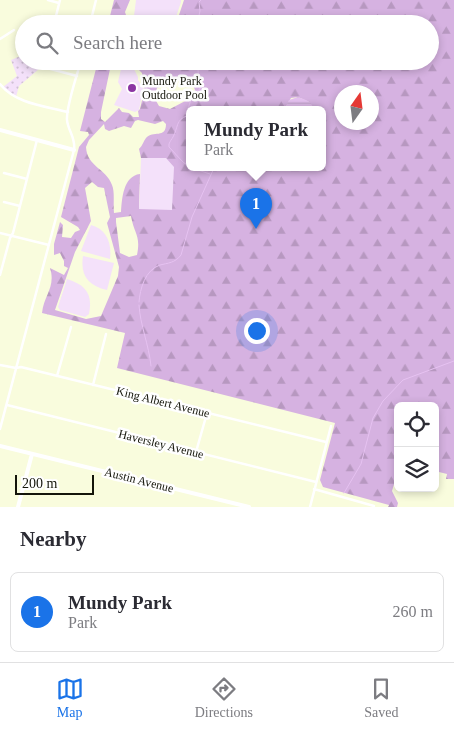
<!DOCTYPE html>
<html lang="en">
<head>
<meta charset="utf-8">
<style>
	body { margin:0; font-family:Georgia,serif; background:#f2f2f3; color:#2b2b33 }
	.controls { position:absolute; right:15px; bottom:15px; display:grid; overflow:hidden; border-radius:8px; box-shadow:0 2px 8px #0003 }
	.controls button { width:45px; height:45px; display:grid; place-items:center; padding:0; border:0; border-bottom:1px solid #e1e1e2; background:#fff; color:#2b2b33; font:25px sans-serif }
	.compass { position:absolute; left:334px; top:85px; width:45px; height:45px; border-radius:50%; background:#fff; box-shadow:0 2px 8px #0003; rotate:14deg }
	.scale { position:absolute; left:15px; bottom:12px; width:79px; box-sizing:border-box; padding-left:5px; border:2px solid #14150a; border-top:0; font-size:14px; line-height:18px; white-space:nowrap; color:#14150a; -webkit-text-stroke:4px #fff; paint-order:stroke }
	.you { position:absolute; left:256px; top:330px; width:18px; height:18px; margin:-12px; border:4px solid #fff; border-radius:50%; background:#1a73e8; box-shadow:0 0 0 8px #1a73e833 }
	.badge { display:grid; place-items:center; width:32px; height:32px; border-radius:50%; background:#1a73e8; color:#fff; font-size:16px; font-weight:700 }
	.pin { position:absolute; translate:-50% -41px; filter:drop-shadow(0 1px 2px #0008) }
	.pin::after { content:''; position:absolute; top:26px; width:18px; height:15px; background:inherit; clip-path:polygon(0 0,100% 0,50% 100%) }
	.popup { position:absolute; left:186px; top:106px; width:140px; height:65px; box-sizing:border-box; display:grid; place-content:center; border-radius:8px; background:#fff; filter:drop-shadow(0 1px 4px #0005); font-size:16px; white-space:nowrap; color:#7c7c81 }
	.popup b { font-size:19px; color:#2b2b33 }
	.popup::after { content:''; position:absolute; left:50%; top:100%; margin-left:-10px; border:10px solid transparent; border-top-color:#fff }
	.list { margin:0; padding:0; list-style:none }
	h2 { display:flex; justify-content:space-between; align-items:center; height:65px; margin:0; padding:0 20px; font-size:21px }
	h2 small { font-size:16px; font-weight:400; color:#7c7c81 }
	.list li { display:grid; grid-template-columns:32px 1fr auto; gap:15px; align-items:center; box-sizing:border-box; height:80px; margin:0 10px 10px; padding:0 10px; border:1px solid #e1e1e2; border-radius:8px }
	.list b { display:block; font-size:19px; white-space:nowrap }
	.list p { margin:0; font-size:16px; white-space:nowrap; color:#7c7c81 }
	.list em { font-size:16px; font-style:normal; color:#7c7c81 }
	.icon { flex:none; width:28px; height:28px; fill:none; stroke:currentColor; stroke-width:2; stroke-linecap:round; stroke-linejoin:round }
	.map { position:relative; flex:none; width:454px; height:507px; overflow:hidden }
	.search { position:absolute; background:#fff; box-shadow:0 2px 8px #0003; left:15px; right:15px; top:15px; height:55px; display:flex; align-items:center; gap:12px; box-sizing:border-box; padding:0 18px; border-radius:28px; color:#7c7c81; font-size:19px }
	.sheet { height:155px; background:#fff }
	nav { display:flex; justify-content:space-around; align-items:center; box-sizing:border-box; height:70px; border-top:1px solid #e1e1e2; background:#fff; font-size:14px; color:#7c7c81 }
	nav a { display:grid; justify-items:center; gap:2px }
	nav .on { color:#1a73e8 }
	.map>svg:first-child { display:block }
	.grass { fill:url(#grass-dots) }
	.forest { fill:url(#forest-firs); fill-rule:evenodd }
	.pitch { fill:#f4e1fa }
	.water { fill:url(#water-rules) }
	.lines { fill:none; stroke-linecap:round; stroke-linejoin:round }
	.stream { stroke:#e6c2f1; stroke-width:1 }
	.street { stroke:#fff; stroke-width:2.5 }
	.secondary { stroke:#fff; stroke-width:4 }
	.poi-dot { fill:#8b35a3; stroke:#fff; stroke-width:2 }
	.labels { text-anchor:middle; dominant-baseline:central; stroke-width:5; stroke-linejoin:round; paint-order:stroke }
	.poi-label { font-size:12px; fill:#14150a; stroke:#fff; text-anchor:start }
	.street-label { font-size:12px; fill:#14150a; stroke:#fff }
</style>
</head>
<body>
<div class="map">
<svg width="454" height="507" viewBox="0 0 454 507">
	<defs>
		<pattern id="grass-dots" width="8" height="8" patternUnits="userSpaceOnUse" patternTransform="scale(1.25)"><rect width="8" height="8" fill="#f4e1fa"/><path d="M2 2h.1M6 6h.1" fill="none" stroke="#d0c0d5" stroke-width="1.8" stroke-linecap="round"/></pattern>
		<pattern id="forest-firs" width="22" height="20" patternUnits="userSpaceOnUse" patternTransform="scale(1.25)"><rect width="22" height="20" fill="#d6b2e1"/><path d="M5 1l3.5 6h-7zM16 11l3.5 6h-7z" fill="#b798c0"/></pattern>
		<pattern id="water-rules" width="6" height="5" patternUnits="userSpaceOnUse" patternTransform="scale(1.25)"><rect width="6" height="5" fill="#e6c2f1"/><path d="M0 2.5h6" fill="none" stroke="#c4a6cd"/></pattern>
	</defs>
	<rect width="100%" height="100%" fill="#f9fcdd"/>
	<path class="grass" d="M23,55L24,61H42L38,66L39,69L19,86L16,97L3,87L17,76L11,60Z"/>
	<path class="forest" d="M114,0H130L125,12L127,18L122,24H108Z
		M184,0H454V479H446L447,474L435,471V406H398V471L392,491L398,503L397,507H388L389,505L323,487L320,480L335,423L117,368L125,333L42,313C44,295 56,287 50,268L64,275L68,268L64,266V261L60,253L54,255V244L60,222L63,225L62,237L71,238L75,232L80,230L78,227L61,217L79,147L89,135L88,132L80,131L98,61H113L110,69L101,112V119L105,122L119,108L122,112L129,113L133,117H139L138,111L140,109L143,96L145,94C145,86 142,81 142,73L133,64L134,61H430V24H173L178,18ZM177,78L193,85L195,90L189,99L170,109L159,106L155,99L157,88L171,83ZM342,92H372V122H342ZM298,97L309,102L313,110H322V168H190V110H284L291,98ZM138,120L155,124L163,121L166,124C166,139 153,130 146,138C143,142 143,145 139,149L141,158H166L139,209L140,174C123,176 122,199 121,212L114,213C113,204 115,192 112,185C106,168 87,167 86,147L89,140L104,124L105,129L109,131L124,126L131,128L135,121ZM92,182L98,187L104,188L110,217L107,223L119,267L118,276L101,316L86,319L55,310L75,252L91,221L85,188ZM131,216C134,234 141,235 137,255L129,257L120,253L116,222V218Z"/>
	<path class="pitch" d="M136,0H181V2L176,17L170,24H133Z
		M131,63L138,77V80L146,92L142,95L139,110L135,112L114,105L122,89L118,82L121,69Z
		M141,158H166L174,167L172,210L139,209Z
		M91,225C107,229 112,244 110,259L81,251Z
		M83,256L114,263L107,290C88,286 80,275 83,256Z
		M67,279C86,285 93,294 89,314L85,317L60,310L58,307Z"/>
	<path class="water" d="M298,97C305,100 313,101 313,110H284L289,100Z"/>
	<g class="lines">
		<path class="stream" d="M197,24L200,11L199,2L201,0
			M190,167L183,162L169,147V144C170,141 172,139 173,137C178,128 176,119 187,116C189,106 190,95 200,89L197,61
			M192,168L210,174
			M139,302C140,289 145,270 160,265C168,263 175,263 181,255L192,217L214,168
			M139,305C140,325 149,345 151,366
			M344,493L361,464L373,418L383,401L403,380L454,361"/>
		<path class="street" d="M48,0L59,3
			M54,24L60,0
			M90,24L96,0
			M0,39L14,30
			M44,61L43,67L77,76
			M0,84C16,104 45,106 68,112
			M4,173L27,179
			M4,202L20,206
			M0,233L49,245
			M0,275L10,238L13,233L37,140
			M0,365L16,368L21,367L326,442
			M57,376L71,327
			M93,385L106,334
			M7,405L316,482
			M0,429L74,150C76,138 68,131 67,120C66,107 77,75 81,61
			M196,452L207,413
			M314,489L374,506
			M310,507L331,426"/>
		<path class="secondary" d="M0,130L74,150
			M0,446L249,507
			M18,507L32,454"/>
	</g>
	<circle class="poi-dot" cx="132" cy="88" r="5"/>
	<g class="labels">
		<g class="poi-label">
			<text x="142" y="81">Mundy Park<tspan x="142" dy="14">Outdoor Pool</tspan></text>
		</g>
		<g class="street-label">
			<text transform="translate(163 402) rotate(14)">King Albert Avenue</text>
			<text transform="translate(161 444) rotate(14)">Haversley Avenue</text>
			<text transform="translate(139 480) rotate(14)">Austin Avenue</text>
		</g>
	</g>
</svg>
<div class="controls">
<button><svg class="icon" aria-label="locate" viewBox="0 0 24 24"><circle cx="12" cy="12" r="6"/><path d="M12 2v4M12 18v4M2 12h4M18 12h4"/></svg></button>
<button><svg class="icon" aria-label="layers" viewBox="0 0 24 24"><path d="M12 4l9 5-9 5-9-5zM3 14l9 5 9-5"/></svg></button>
</div>
<svg class="compass" viewBox="-18 -18 36 36"><path d="M0-13l5 13h-10z" fill="#e53935"/><path d="M0 13l5-13h-10z" fill="#7c7c81"/></svg>
<div class="scale">200 m</div>
<div class="you"></div>
<div class="pin badge" style="left:256px;top:229px">1</div>
<div class="popup"><b>Mundy Park</b>Park</div>
<div class="search"><svg class="icon" aria-label="search" viewBox="0 0 24 24"><circle cx="10" cy="10" r="6"/><path d="M15 15l6 6"/></svg>Search here</div>
</div>
<section class="sheet">
<h2>Nearby<small></small></h2>
<ul class="list">
<li><span class="badge">1</span><div><b>Mundy Park</b><p>Park</p></div><em>260 m</em></li>
</ul>
</section>
<nav>
<a class="on"><svg class="icon" aria-label="map" viewBox="0 0 24 24"><path d="M3 6l6-2 6 2 6-2v14l-6 2-6-2-6 2zM9 4v14M15 6v14"/></svg>Map</a>
<a><svg class="icon" aria-label="directions" viewBox="0 0 24 24"><path d="M12 3l9 9-9 9-9-9zM9 14v-3h6M13 9l2 2-2 2"/></svg>Directions</a>
<a><svg class="icon" aria-label="saved" viewBox="0 0 24 24"><path d="M7 4h10v16l-5-4-5 4z"/></svg>Saved</a>
</nav>
</body>
</html>
